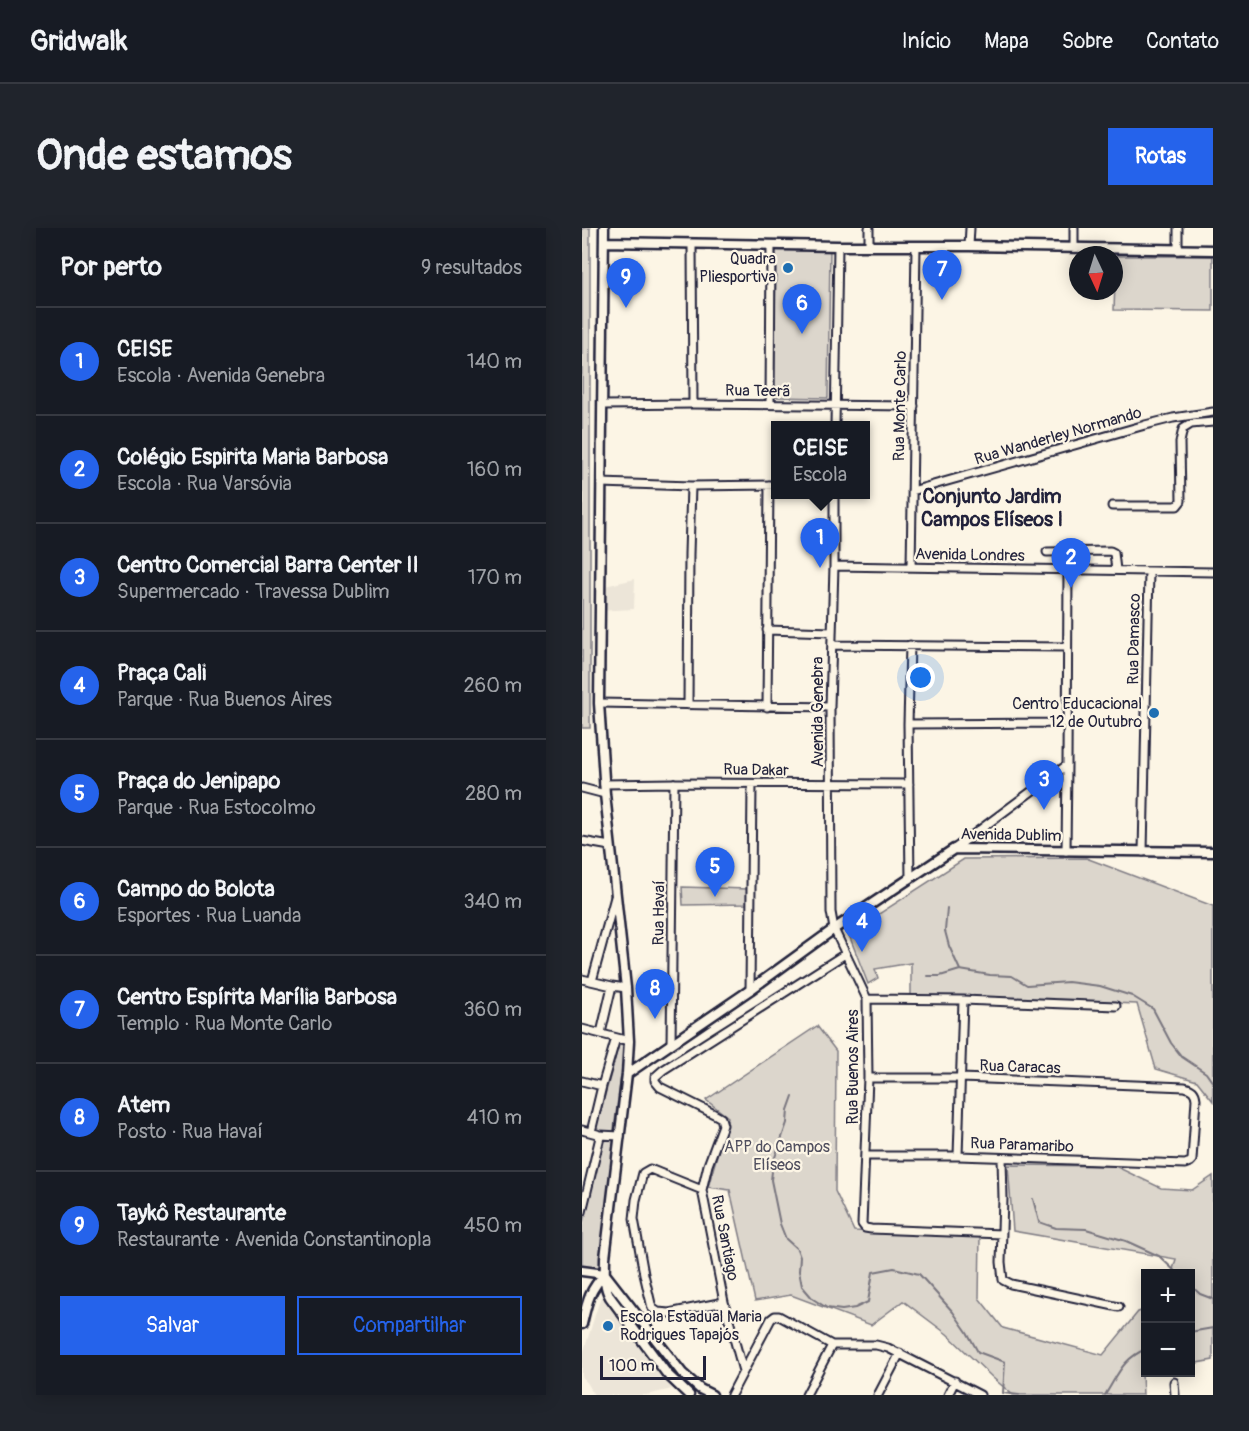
<!DOCTYPE html>
<html lang="pt">
<head>
<meta charset="utf-8">
<style>
	body { margin:0; font-family:Pangolin,sans-serif; background:#20242c; color:#f1f3f6 }
	.controls { position:absolute; right:18px; bottom:18px; display:grid; overflow:hidden; border-radius:0px; box-shadow:0 3px 15px #0003 }
	.controls button { width:54px; height:54px; display:grid; place-items:center; padding:0; border:0; border-bottom:2px solid #363941; background:#171b24; color:#f1f3f6; font:30px sans-serif }
	.compass { position:absolute; left:487px; top:18px; width:54px; height:54px; border-radius:50%; background:#171b24; box-shadow:0 3px 15px #0003; rotate:176deg }
	.scale { position:absolute; left:18px; bottom:15px; width:106px; box-sizing:border-box; padding-left:6px; border:3px solid #22223b; border-top:0; font-size:16px; line-height:21px; white-space:nowrap; color:#22223b; -webkit-text-stroke:4px #fcf5e5; paint-order:stroke }
	.you { position:absolute; left:339px; top:450px; width:21px; height:21px; margin:-15px; border:4px solid #fff; border-radius:50%; background:#1a73e8; box-shadow:0 0 0 9px #1a73e833 }
	.badge { display:grid; place-items:center; width:39px; height:39px; border-radius:50%; background:#2563eb; color:#fff; font-size:20px; font-weight:700 }
	.pin { position:absolute; translate:-50% -50px; filter:drop-shadow(0 2px 3px #0008) }
	.pin::after { content:''; position:absolute; top:32px; width:21px; height:18px; background:inherit; clip-path:polygon(0 0,100% 0,50% 100%) }
	.popup { position:absolute; left:189px; top:193px; width:99px; height:78px; box-sizing:border-box; display:grid; place-content:center; border-radius:0px; background:#171b24; filter:drop-shadow(0 2px 4px #0005); font-size:20px; white-space:nowrap; color:#9ea1a6 }
	.popup b { font-size:22px; color:#f1f3f6 }
	.popup::after { content:''; position:absolute; left:50%; top:100%; margin-left:-12px; border:12px solid transparent; border-top-color:#171b24 }
	.list { margin:0; padding:0; list-style:none }
	h2 { display:flex; justify-content:space-between; align-items:center; height:78px; margin:0; padding:0 24px; font-size:26px }
	h2 small { font-size:20px; font-weight:400; color:#9ea1a6 }
	.list li { display:grid; grid-template-columns:39px 1fr auto; gap:18px; align-items:center; box-sizing:border-box; height:108px; padding:0 24px; border-top:2px solid #363941 }
	.list b { display:block; font-size:22px; white-space:nowrap }
	.list p { margin:0; font-size:20px; white-space:nowrap; color:#9ea1a6 }
	.list em { font-size:20px; font-style:normal; color:#9ea1a6 }
	.actions { display:flex; gap:12px; padding:18px 24px }
	.actions a { flex:1; padding:14px 0; border:2px solid #2563eb; border-radius:0px; text-align:center; font-size:21px; color:#2563eb }
	.actions .main { background:#2563eb; color:#fff }
	.map { position:relative; flex:none; width:631px; height:1167px; overflow:hidden; border-radius:0px }
	header { display:flex; align-items:center; gap:36px; box-sizing:border-box; height:84px; padding:0 30px; background:#171b24; border-bottom:2px solid #363941 }
	header strong { font-size:28px }
	nav { display:flex; gap:33px; margin-inline-start:auto; font-size:21px }
	.intro { display:flex; align-items:center; justify-content:space-between; box-sizing:border-box; height:144px; padding:0 36px }
	h1 { margin:0; font-size:42px }
	.button { padding:15px 27px; border-radius:0px; background:#2563eb; color:#fff; font-size:21px; font-weight:700 }
	main { display:flex; gap:36px; padding:0 36px }
	aside { flex:1; background:#171b24; border-radius:0px; box-shadow:0 3px 15px #0003 }
	.map>svg:first-child { display:block }
	.built { fill:#ece5d8 }
	.green { fill:#dcd6cc; stroke:#7f7c84; stroke-width:1.5 }
	.lines { fill:none; stroke-linecap:round; stroke-linejoin:round }
	.stream { stroke:#78757e; stroke-width:2 }
	.minor-casing { stroke:#22223b; stroke-width:11 }
	.tertiary-casing { stroke:#22223b; stroke-width:13 }
	.minor { stroke:#fcf5e5; stroke-width:7 }
	.tertiary { stroke:#fcf5e5; stroke-width:8 }
	.poi-dot { fill:#1f6fb2; stroke:#fcf5e5; stroke-width:2 }
	.labels { text-anchor:middle; dominant-baseline:central; stroke-width:4.5; stroke-linejoin:round; paint-order:stroke }
	.poi-label { font-size:16px; fill:#22223b; stroke:#fcf5e5; text-anchor:end }
	.street-label { font-size:16px; fill:#22223b; stroke:#fcf5e5 }
	.park-label { font-size:16px; fill:#504f5f; stroke:#fcf5e5 }
	.quarter-label { font-size:20px; font-weight:bold; fill:#22223b; stroke:#fcf5e5 }
</style>
</head>
<body>
<header>
<strong>Gridwalk</strong>
<nav><a>Início</a><a>Mapa</a><a>Sobre</a><a>Contato</a></nav>
</header>
<div class="intro"><h1>Onde estamos</h1><a class="button">Rotas</a></div>
<main>
<aside>
<h2>Por perto<small>9 resultados</small></h2>
<ul class="list">
<li><span class="badge">1</span><div><b>CEISE</b><p>Escola · Avenida Genebra</p></div><em>140 m</em></li>
<li><span class="badge">2</span><div><b>Colégio Espirita Maria Barbosa</b><p>Escola · Rua Varsóvia</p></div><em>160 m</em></li>
<li><span class="badge">3</span><div><b>Centro Comercial Barra Center II</b><p>Supermercado · Travessa Dublim</p></div><em>170 m</em></li>
<li><span class="badge">4</span><div><b>Praça Cali</b><p>Parque · Rua Buenos Aires</p></div><em>260 m</em></li>
<li><span class="badge">5</span><div><b>Praça do Jenipapo</b><p>Parque · Rua Estocolmo</p></div><em>280 m</em></li>
<li><span class="badge">6</span><div><b>Campo do Bolota</b><p>Esportes · Rua Luanda</p></div><em>340 m</em></li>
<li><span class="badge">7</span><div><b>Centro Espírita Marília Barbosa</b><p>Templo · Rua Monte Carlo</p></div><em>360 m</em></li>
<li><span class="badge">8</span><div><b>Atem</b><p>Posto · Rua Havaí</p></div><em>410 m</em></li>
<li><span class="badge">9</span><div><b>Taykô Restaurante</b><p>Restaurante · Avenida Constantinopla</p></div><em>450 m</em></li>
</ul>
<div class="actions"><a class="main">Salvar</a><a>Compartilhar</a></div>
</aside>
<div class="map">
<svg width="631" height="1167" viewBox="0 0 631 1167">
	<rect width="100%" height="100%" fill="#fcf5e5"/>
	<filter id="ink" filterUnits="userSpaceOnUse"><feTurbulence type="fractalNoise" baseFrequency=".0167" numOctaves="2"/><feDisplacementMap in="SourceGraphic" scale="12" xChannelSelector="R" yChannelSelector="G"/><feConvolveMatrix kernelMatrix="1 2 1 2 8 2 1 2 1" color-interpolation-filters="sRGB"/></filter>
	<g filter="url(#ink)">
		<path class="built" d="M53,351L52,381L15,383V360Z
			M19,1068L90,1161L64,1167H12L0,1148V1129Z"/>
		<path class="green" d="M0,0H8V500H0Z
			M194,21L248,22L246,170L192,169Z
			M534,28H631V83L532,82Z
			M504,630L631,678V873L615,853L574,841L555,776L329,767V735L293,741L296,750L286,756L267,707L275,700L382,631Z
			M100,659L166,661V676L101,677Z
			M235,798L254,823L253,963L272,1003L398,1008L397,1070L421,1100L521,1127L556,1084L563,1082L564,1144L560,1145L561,1167H431L411,1150L365,1106L321,1073L289,1097L209,1067L173,1073L148,962L126,959L146,889L124,872Z
			M37,816L43,817L31,909L35,910L18,1048L0,1044V999L21,909L12,907Z
			M426,937L533,938L579,960L610,962L631,948V1132L609,1136L608,1046L590,1045L594,1031L431,1003Z"/>
		<g class="lines">
			<path class="stream" d="M365,680L363,703L367,718L378,742
				M346,748H358L378,742L408,747L430,748L445,757L486,754L518,758L550,768L571,781L589,815L600,829L624,845L631,855
				M211,868L206,882L205,895L191,935L189,952L198,996L204,1011L215,1021L218,1029L217,1043L220,1058L231,1071L245,1080L260,1082L273,1080L286,1074L291,1044L312,1040L337,1046L371,1084L385,1104L396,1124L423,1134L421,1165L437,1167
				M451,971L457,994L474,1000L504,1001L544,1013L577,1028L596,1046
				M608,1057L618,1066L631,1071
				M608,1104L631,1100
				M523,1167C536,1147 540,1131 564,1121"/>
			<g class="minor-casing">
				<path id="minor" d="M110,16L111,176
					M287,18V0
					M387,18L388,0
					M492,20V0
					M596,22V0
					M188,176L189,17
					M21,177L111,176L332,178
					M253,198L256,18
					M19,255L109,258L193,257
					M330,263L563,197L591,190L631,184
					M252,266V338L248,479L249,684L252,701L285,771L286,850L280,996L283,1000L289,1001L420,1006
					M530,278H595L599,273L598,214L601,201L609,196L631,194
					M465,324L528,323L532,325L534,342
					M252,338L631,344
					M329,339L334,18
					M185,402L250,404
					M250,417L485,419
					M328,417L326,496L328,651
					M17,475L248,479
					M106,477L107,326L109,258
					M185,479L187,257
					M326,496L485,495
					M22,556L92,555L327,556
					M0,560L23,566
					M0,613L28,618
					M372,621L485,537
					M484,623L485,537L486,342
					M561,624L567,344
					M0,751L30,758L44,760
					M10,753L33,669
					M168,762L170,556
					M285,771L381,772L534,778
					M0,801L47,813
					M19,805L30,758
					M89,816L92,555
					M0,853L20,858
					M0,902L15,906L18,909L0,984
					M9,904L20,858L34,810
					M18,907L38,908
					M283,928H376L603,936L608,934L610,932L614,871C613,863 610,861 603,859L379,850H286
					M376,928L381,772
					M420,930L421,971L419,1034L421,1052L429,1056L537,1079
					M120,962L68,941L61,945L54,972L52,991L62,1046L70,1080L76,1084L87,1085L142,1074
					M161,1143L142,1074L120,962L126,937L141,897L139,890L132,886L78,859L73,853V849L81,842L263,726
					M592,1154L593,1167
					M149,1167L189,1091L193,1088H197L250,1117H294L306,1120L398,1167
					M224,1167L250,1117
					M296,1167L318,1125
					M366,1167L373,1153"/>
			</g>
			<g class="tertiary-casing">
				<path id="tertiary" d="M22,0L17,475L23,566L44,760L47,813L45,846L23,1030C23,1043 21,1057 28,1069L85,1146L107,1167
					M22,14L256,18H387L631,22
					M45,846L168,762L252,701L372,621L631,624
					M0,1043L23,1046
					M23,1046L100,1145L118,1161L130,1167
					M0,1096C5,1075 7,1062 23,1046"/>
			</g>
			<use href="#minor" class="minor"/>
			<use href="#tertiary" class="tertiary"/>
		</g>
	</g>
	<g class="poi-dot">
		<circle cx="206" cy="40" r="6"/>
		<circle cx="572" cy="485" r="6"/>
		<circle cx="26" cy="1098" r="6"/>
	</g>
	<g class="labels">
		<g class="poi-label">
			<text x="194" y="31">Quadra<tspan x="194" dy="18">Pliesportiva</tspan></text>
			<text x="560" y="476">Centro Educacional<tspan x="560" dy="18">12 de Outubro</tspan></text>
			<text x="38" y="1089" text-anchor="start">Escola Estadual Maria<tspan x="38" dy="18">Rodrigues Tapajós</tspan></text>
		</g>
		<g class="street-label">
			<text transform="translate(176 163) rotate(1)">Rua Teerã</text>
			<text transform="translate(318 178) rotate(-89)">Rua Monte Carlo</text>
			<text transform="translate(476 208) rotate(-16)">Rua Wanderley Normando</text>
			<text transform="translate(388 327) rotate(1)">Avenida Londres</text>
			<text transform="translate(552 411) rotate(-89)">Rua Damasco</text>
			<text transform="translate(236 484) rotate(-90)">Avenida Genebra</text>
			<text transform="translate(174 542) rotate(1)">Rua Dakar</text>
			<text transform="translate(429 607) rotate(1)">Avenida Dublim</text>
			<text transform="translate(77 685) rotate(-89)">Rua Havaí</text>
			<text transform="translate(271 839) rotate(-90)">Rua Buenos Aires</text>
			<text transform="translate(438 839) rotate(2)">Rua Caracas</text>
			<text transform="translate(440 917) rotate(2)">Rua Paramaribo</text>
			<text transform="translate(143 1010) rotate(79)">Rua Santiago</text>
		</g>
		<g class="park-label">
			<text x="195" y="919">APP do Campos<tspan x="195" dy="18">Elíseos</tspan></text>
		</g>
		<g class="quarter-label">
			<text x="410" y="268">Conjunto Jardim<tspan x="410" dy="23">Campos Elíseos I</tspan></text>
		</g>
	</g>
</svg>
<div class="controls">
<button>+</button>
<button>−</button>
</div>
<svg class="compass" viewBox="-18 -18 36 36"><path d="M0-13l5 13h-10z" fill="#e53935"/><path d="M0 13l5-13h-10z" fill="#9ea1a6"/></svg>
<div class="scale">100 m</div>
<div class="you"></div>
<div class="pin badge" style="left:238px;top:340px">1</div>
<div class="popup"><b>CEISE</b>Escola</div>
<div class="pin badge" style="left:489px;top:360px">2</div>
<div class="pin badge" style="left:462px;top:582px">3</div>
<div class="pin badge" style="left:280px;top:724px">4</div>
<div class="pin badge" style="left:133px;top:669px">5</div>
<div class="pin badge" style="left:220px;top:106px">6</div>
<div class="pin badge" style="left:360px;top:72px">7</div>
<div class="pin badge" style="left:73px;top:791px">8</div>
<div class="pin badge" style="left:44px;top:80px">9</div>
</div>
</main>
</body>
</html>
